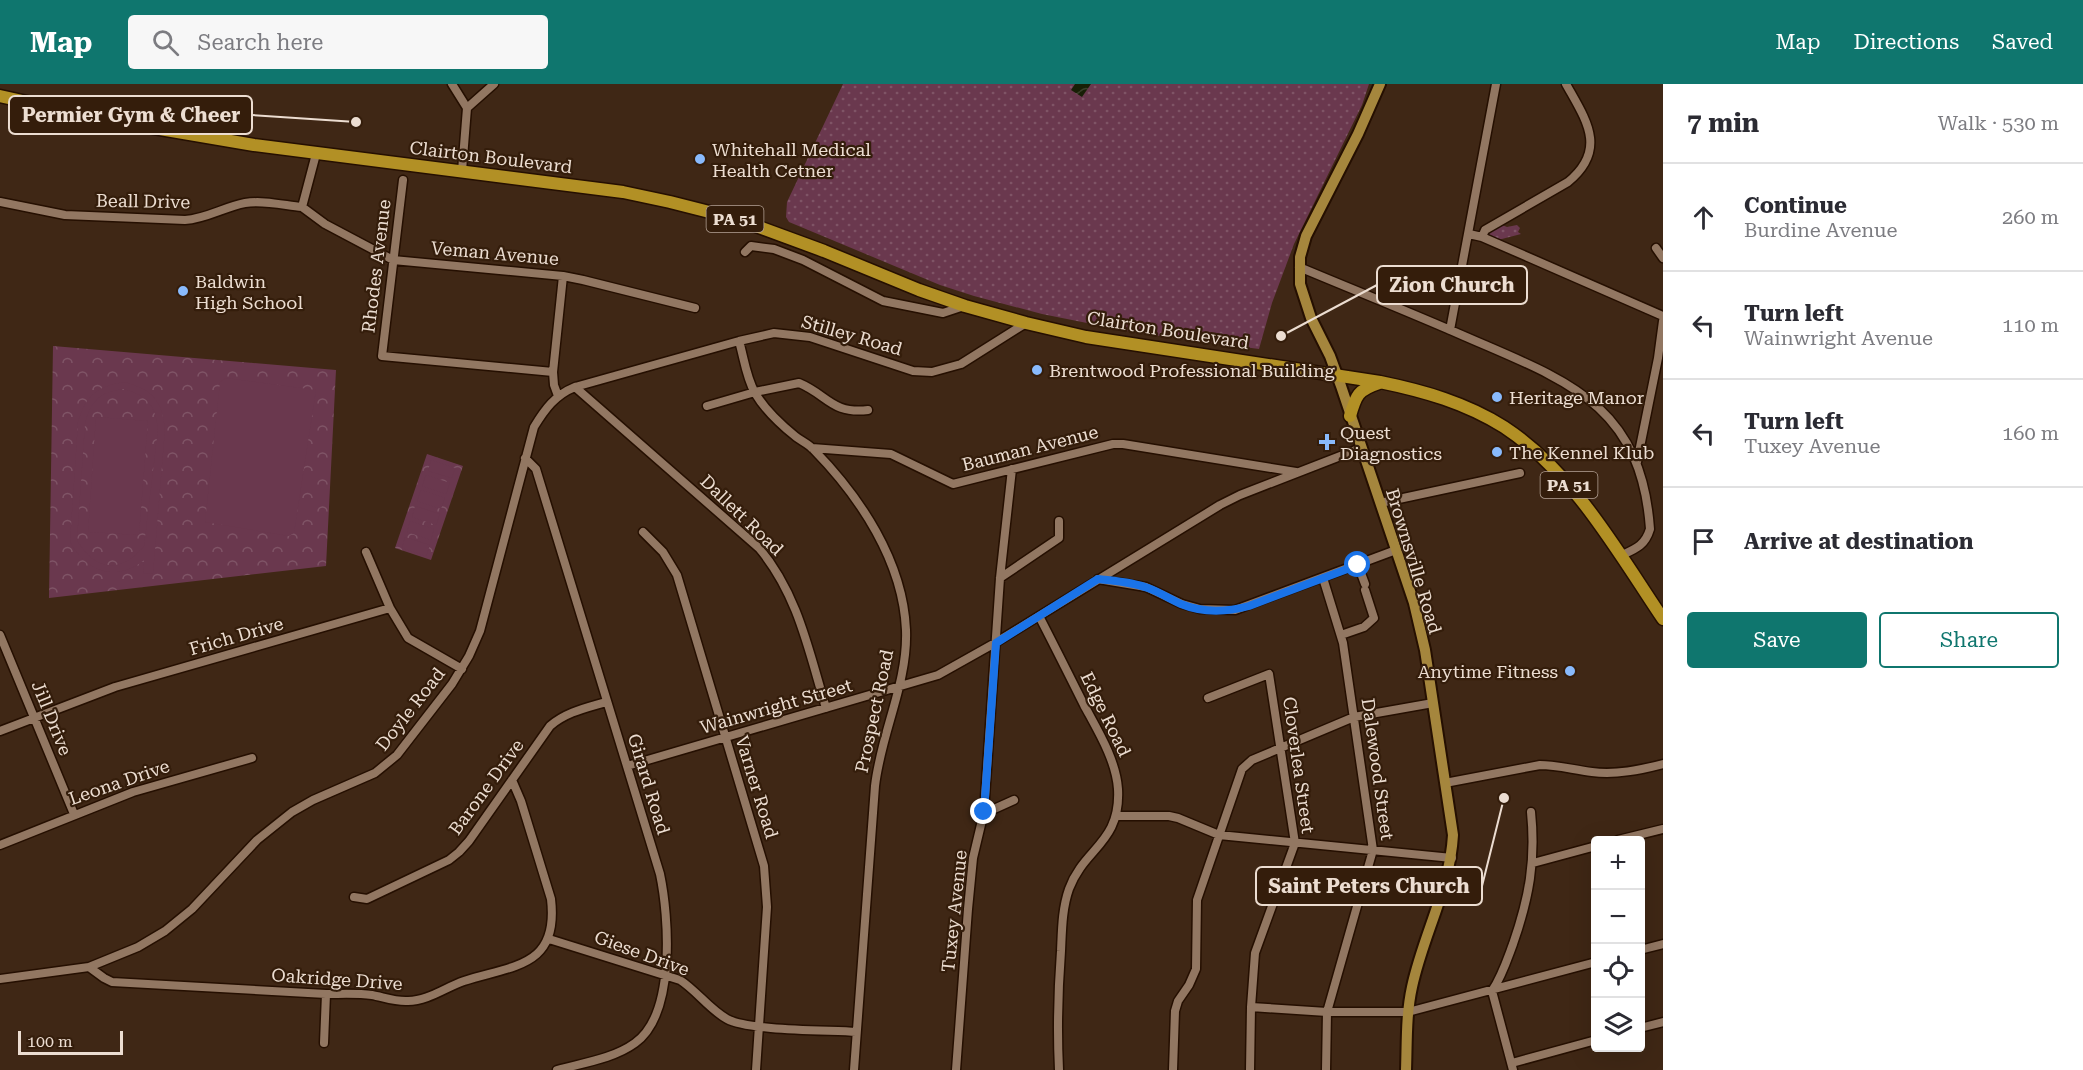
<!DOCTYPE html>
<html lang="en">
<head>
<meta charset="utf-8">
<style>
	body { margin:0; font-family:"Roboto Serif",serif; background:#f7f7f7; color:#2b2b33 }
	.controls { position:absolute; right:18px; bottom:18px; display:grid; overflow:hidden; border-radius:6px; box-shadow:0 6px 24px #0002 }
	.controls button { width:54px; height:54px; display:grid; place-items:center; padding:0; border:0; border-bottom:2px solid #e1e1e2; background:#fff; color:#2b2b33; font:30px sans-serif }
	.scale { position:absolute; left:18px; bottom:15px; width:105px; box-sizing:border-box; padding-left:6px; border:3px solid #ecddd1; border-top:0; font-size:16px; line-height:21px; white-space:nowrap; color:#ecddd1; -webkit-text-stroke:4px #341d0b; paint-order:stroke }
	.stop { position:absolute; width:18px; height:18px; margin:-14px; border:4px solid #1a73e8; border-radius:50%; background:#fff }
	.stop.end { background:#1a73e8; border-color:#fff; box-shadow:0 2px 6px #0008 }
	.list { margin:0; padding:0; list-style:none }
	h2 { display:flex; justify-content:space-between; align-items:center; height:78px; margin:0; padding:0 24px; font-size:26px }
	h2 small { font-size:20px; font-weight:400; color:#7c7c81 }
	.list li { display:grid; grid-template-columns:39px 1fr auto; gap:18px; align-items:center; box-sizing:border-box; height:108px; padding:0 24px; border-top:2px solid #e1e1e2 }
	.list b { display:block; font-size:22px; white-space:nowrap }
	.list p { margin:0; font-size:20px; white-space:nowrap; color:#7c7c81 }
	.list em { font-size:20px; font-style:normal; color:#7c7c81 }
	.actions { display:flex; gap:12px; padding:18px 24px }
	.actions a { flex:1; padding:14px 0; border:2px solid #0f766e; border-radius:6px; text-align:center; font-size:21px; color:#0f766e }
	.actions .main { background:#0f766e; color:#fff }
	.icon { flex:none; width:33px; height:33px; fill:none; stroke:currentColor; stroke-width:2; stroke-linecap:round; stroke-linejoin:round }
	.map { position:relative; flex:none; width:1663px; height:986px; overflow:hidden }
	header { display:flex; align-items:center; gap:36px; box-sizing:border-box; height:84px; padding:0 30px; background:#0f766e; color:#fff }
	header strong { font-size:28px }
	nav { display:flex; gap:33px; margin-inline-start:auto; font-size:21px }
	.search { width:420px; height:54px; background:#f7f7f7; display:flex; align-items:center; gap:15px; box-sizing:border-box; padding:0 21px; border-radius:6px; color:#7c7c81; font-size:22px }
	main { display:flex }
	aside { flex:1; background:#fff }
	.map>svg:first-child { display:block }
	.grass { fill:url(#grass-dots) }
	.park { fill:url(#park-crowns) }
	.pitch { fill:#6a384e; fill-rule:evenodd }
	.water { fill:url(#water-waves) }
	.lines { fill:none; stroke-linecap:round; stroke-linejoin:round }
	.minor-casing { stroke:#250f01; stroke-width:11 }
	.major-casing { stroke:#250f01; stroke-width:14 }
	.highway-casing { stroke:#250f01; stroke-width:15 }
	.minor { stroke:#927762; stroke-width:8 }
	.major { stroke:#a5863d; stroke-width:10 }
	.highway { stroke:#b29025; stroke-width:12 }
	.route { stroke:#1a73e8; stroke-width:8 }
	.poi-dot { fill:#89bafc; stroke:#341d0b; stroke-width:2 }
	.labels { text-anchor:middle; dominant-baseline:central; stroke-width:4.5; stroke-linejoin:round; paint-order:stroke }
	.shield { fill:#341d0b; stroke:#b5a396; stroke-width:1.5 }
	.shield-label { font-size:16px; font-weight:bold; fill:#ecddd1 }
	.poi-label { font-size:18px; fill:#ecddd1; stroke:#341d0b; text-anchor:start }
	.street-label { font-size:18px; fill:#ecddd1; stroke:#341d0b }
	.leader { fill:none; stroke:#ecddd1; stroke-width:2 }
	.callout-dot { fill:#ecddd1; stroke:#341d0b; stroke-width:2 }
	.callout { fill:#341d0b; stroke:#ecddd1; stroke-width:2 }
	.callout-label { font-size:20px; text-anchor:middle; font-weight:bold; fill:#ecddd1 }
</style>
</head>
<body>
<header>
<strong>Map</strong>
<div class="search"><svg class="icon" aria-label="search" viewBox="0 0 24 24"><circle cx="10" cy="10" r="6"/><path d="M15 15l6 6"/></svg>Search here</div>
<nav><a>Map</a><a>Directions</a><a>Saved</a></nav>
</header>
<main>
<div class="map">
<svg width="1663" height="986" viewBox="0 0 1663 986">
	<defs>
		<pattern id="grass-dots" width="8" height="8" patternUnits="userSpaceOnUse" patternTransform="scale(1.5)"><rect width="8" height="8" fill="#6a384e"/><path d="M2 2h.1M6 6h.1" fill="none" stroke="#7f5466" stroke-width="1.8" stroke-linecap="round"/></pattern>
		<pattern id="park-crowns" width="20" height="18" patternUnits="userSpaceOnUse" patternTransform="scale(1.5)"><rect width="20" height="18" fill="#6a384e"/><path d="M2 6a3 3 0 1 1 6 0M12 15a3 3 0 1 1 6 0" fill="none" stroke="#7f5466"/></pattern>
		<pattern id="water-waves" width="16" height="10" patternUnits="userSpaceOnUse" patternTransform="scale(1.5)"><rect width="16" height="10" fill="#181f06"/><path d="M0 5q4-4 8 0t8 0" fill="none" stroke="#3a3f29"/></pattern>
	</defs>
	<rect width="100%" height="100%" fill="#3f2715"/>
	<path class="grass" d="M843,0H1369L1362,21L1294,160L1272,219L1259,265L1137,249L1042,230L974,212L940,201L789,138L786,133L787,118Z
		M1502,141L1507,143L1517,141L1520,144L1518,148L1521,150L1498,156L1489,152L1490,148Z"/>
	<path class="park" d="M53,262L336,286L326,482L49,514Z
		M427,370L463,382L431,476L395,464Z"/>
	<path class="pitch" d="M226,294L316,306L294,449L289,452L205,438L220,298Z
		M125,298C153,306 162,317 165,345L153,490L143,489L144,476C116,499 86,487 70,458L78,338C86,311 97,302 125,298ZM124,305C148,312 155,321 158,345L144,462C122,490 94,487 77,456L85,340C91,316 100,308 124,305Z
		M96,333L148,337L139,451L88,448Z
		M431,376L455,384L452,394L428,387Z
		M426,391L450,399L446,410L422,402Z
		M421,406L445,414L441,425L417,417Z
		M415,422L440,430L436,441L412,433Z
		M410,437L434,445L431,456L407,448Z
		M405,453L430,461L426,472L402,464Z"/>
	<path class="water" d="M1075,0H1091L1082,13L1071,6Z"/>
	<g class="lines">
		<g class="minor-casing">
			<path id="minor" d="M452,0L467,24
				M462,87L467,24L494,0
				M403,96L382,272L553,288
				M0,118L65,131L185,136C206,135 224,123 245,119C263,116 283,121 302,123
				M302,123L325,140L393,176L563,192L583,196L695,224
				M302,123L316,70
				M1469,150L1482,153L1663,232
				M1482,153L1485,146L1568,98C1608,65 1586,36 1566,0
				M1656,164L1663,174
				M745,168L751,162L774,165L803,176L883,217L943,229L964,222
				M1299,183C1354,206 1409,228 1464,252C1565,296 1641,319 1650,445C1645,462 1635,465 1620,472
				M1450,246L1496,0
				M739,257C744,274 746,293 755,309C765,326 780,340 795,352C801,357 809,360 814,366C860,413 903,477 906,546C908,599 881,649 875,702L854,986
				M575,303L759,464C798,510 809,568 826,624
				M558,312L554,301L553,288L563,192
				M707,322L755,308L799,299C828,311 831,330 868,326
				M812,364L891,370L953,400L1113,360H1123L1296,388
				M525,374L536,385L660,790C669,833 676,930 635,959C613,975 582,979 557,986
				M1637,378L1658,274L1663,237
				M1380,419L1520,389
				M643,448L663,468L677,491L764,782L767,823L756,986
				M366,468L390,524
				M1358,481L1365,500
				M1000,494L1059,454V437
				M1323,494L1343,559L1373,766L1327,928L1326,986
				M1098,495L1146,503L1182,520L1200,525L1235,526L1396,466
				M1039,532C1054,561 1069,591 1084,621C1098,647 1116,676 1118,705C1121,759 1084,764 1069,805C1062,825 1062,846 1061,867C1058,907 1057,946 1059,986
				M0,551L74,730
				M1341,551L1364,543L1374,534L1365,506
				M1208,614L1269,590L1295,759L1255,869L1251,923L1250,986
				M0,647L115,603L390,524L408,554L462,585
				M627,682L938,591L995,559L1220,421L1240,411L1361,364
				M1445,699L1540,681C1558,681 1574,686 1592,688C1616,691 1640,686 1663,680
				M983,730L1014,716
				M1117,732H1169L1178,734L1219,751L1452,774
				M1618,756L1663,745
				M0,761L133,708L252,674
				M1533,779L1596,762
				M354,813L367,815L449,776L459,768L469,757L550,642C566,628 586,624 606,618
				M549,855L680,896C697,907 709,925 727,935C749,947 828,946 856,948
				M1640,866L1663,860
				M89,883L104,894L112,898L326,910C341,910 357,909 372,911C383,913 396,918 408,917C428,917 446,903 464,897C514,881 559,883 551,815L521,717L512,696
				M0,895L89,883L138,863L165,847L192,825L257,756L292,728L313,716L375,689L397,671L452,600L469,572L480,547L534,343C545,325 555,311 575,303L739,257L774,249L810,253L913,287L932,288L961,280L1026,239
				M1251,923L1327,928H1408L1596,878
				M1640,944L1663,938
				M324,959L326,910
				M1512,979L1596,956
				M956,986L968,825L973,774L984,728L1000,494L1012,385
				M1173,986L1175,927L1178,917L1189,901L1196,885L1197,816L1242,685L1252,676L1354,633L1433,619
				M1513,986L1492,907C1502,892 1507,876 1513,860C1529,814 1536,777 1531,728"/>
		</g>
		<g class="major-casing">
			<path id="major" d="M1380,0L1358,50L1306,152L1300,173V200L1311,234L1330,272L1341,302L1414,519L1425,566L1453,751C1450,805 1423,851 1412,903C1406,930 1407,958 1406,986"/>
		</g>
		<g class="highway-casing">
			<path id="highway" d="M0,12L113,37L254,61L623,108L670,118L737,135L824,167L919,206L965,222L1026,239L1086,253L1380,298C1424,307 1466,319 1504,343C1574,389 1617,467 1663,535
				M1350,332C1356,311 1358,306 1379,299"/>
		</g>
		<use href="#minor" class="minor"/>
		<use href="#major" class="major"/>
		<use href="#highway" class="highway"/>
	</g>
	<g class="lines">
		<path class="route" d="M984,728L996,559L1098,495C1114,497 1132,498 1148,504C1159,508 1170,515 1181,520C1203,529 1227,528 1249,522L1358,481"/>
	</g>
	<g class="poi-dot">
		<circle cx="700" cy="75" r="6"/>
		<circle cx="183" cy="207" r="6"/>
		<circle cx="1037" cy="286" r="6"/>
		<circle cx="1497" cy="313" r="6"/>
		<path d="M1324 349h6v6h6v6h-6v6h-6v-6h-6v-6h6z"/>
		<circle cx="1497" cy="368" r="6"/>
		<circle cx="1570" cy="587" r="6"/>
	</g>
	<g class="labels">
		<g class="shield">
			<rect x="706.5" y="122" width="57" height="26" rx="4.5"/>
			<rect x="1540.5" y="388" width="57" height="26" rx="4.5"/>
		</g>
		<g class="shield-label">
			<text x="735" y="135">PA 51</text>
			<text x="1569" y="401">PA 51</text>
		</g>
		<g class="poi-label">
			<text x="712" y="65">Whitehall Medical<tspan x="712" dy="21">Health Cetner</tspan></text>
			<text x="195" y="197">Baldwin<tspan x="195" dy="21">High School</tspan></text>
			<text x="1049" y="286">Brentwood Professional Building</text>
			<text x="1509" y="313">Heritage Manor</text>
			<text x="1340" y="348">Quest<tspan x="1340" dy="21">Diagnostics</tspan></text>
			<text x="1509" y="368">The Kennel Klub</text>
			<text x="1558" y="587" text-anchor="end">Anytime Fitness</text>
		</g>
		<g class="street-label">
			<text transform="translate(491 73) rotate(7)">Clairton Boulevard</text>
			<text transform="translate(143 117) rotate(1)">Beall Drive</text>
			<text transform="translate(495 169) rotate(5)">Veman Avenue</text>
			<text transform="translate(376 182) rotate(-83)">Rhodes Avenue</text>
			<text transform="translate(1168 246) rotate(9)">Clairton Boulevard</text>
			<text transform="translate(852 251) rotate(16)">Stilley Road</text>
			<text transform="translate(1030 364) rotate(-14)">Bauman Avenue</text>
			<text transform="translate(742 431) rotate(44)">Dallett Road</text>
			<text transform="translate(1414 477) rotate(73)">Brownsville Road</text>
			<text transform="translate(236 552) rotate(-16)">Frich Drive</text>
			<text transform="translate(776 622) rotate(-16)">Wainwright Street</text>
			<text transform="translate(410 625) rotate(-52)">Doyle Road</text>
			<text transform="translate(874 627) rotate(-78)">Prospect Road</text>
			<text transform="translate(1106 630) rotate(64)">Edge Road</text>
			<text transform="translate(52 634) rotate(68)">Jill Drive</text>
			<text transform="translate(1299 681) rotate(82)">Cloverlea Street</text>
			<text transform="translate(1378 685) rotate(82)">Dalewood Street</text>
			<text transform="translate(119 698) rotate(-19)">Leona Drive</text>
			<text transform="translate(649 700) rotate(73)">Girard Road</text>
			<text transform="translate(486 703) rotate(-54)">Barone Drive</text>
			<text transform="translate(757 703) rotate(73)">Varner Road</text>
			<text transform="translate(954 827) rotate(-84)">Tuxey Avenue</text>
			<text transform="translate(642 869) rotate(20)">Giese Drive</text>
			<text transform="translate(337 895) rotate(4)">Oakridge Drive</text>
		</g>
	</g>
	<path class="leader" d="M356 38L252 31M1281 252L1377 201M1504 714L1482 802"/>
	<g class="callout-dot">
		<circle cx="356" cy="38" r="6"/>
		<circle cx="1281" cy="252" r="6"/>
		<circle cx="1504" cy="714" r="6"/>
	</g>
	<g class="callout">
		<rect x="9" y="12" width="243" height="38" rx="6"/>
		<rect x="1377" y="182" width="150" height="38" rx="6"/>
		<rect x="1256" y="783" width="226" height="38" rx="6"/>
	</g>
	<g class="callout-label">
		<text x="131" y="38">Permier Gym &amp; Cheer</text>
		<text x="1452" y="208">Zion Church</text>
		<text x="1369" y="809">Saint Peters Church</text>
	</g>
</svg>
<div class="controls">
<button>+</button>
<button>−</button>
<button><svg class="icon" aria-label="locate" viewBox="0 0 24 24"><circle cx="12" cy="12" r="6"/><path d="M12 2v4M12 18v4M2 12h4M18 12h4"/></svg></button>
<button><svg class="icon" aria-label="layers" viewBox="0 0 24 24"><path d="M12 4l9 5-9 5-9-5zM3 14l9 5 9-5"/></svg></button>
</div>
<div class="scale">100 m</div>
<div class="stop" style="left:1358px;top:481px"></div>
<div class="stop end" style="left:984px;top:728px"></div>
</div>
<aside>
<h2>7 min<small>Walk · 530 m</small></h2>
<ul class="list">
<li><svg class="icon" aria-label="ahead" viewBox="0 0 24 24"><path d="M12 20V5M6 11l6-6 6 6"/></svg><div><b>Continue</b><p>Burdine Avenue</p></div><em>260 m</em></li>
<li><svg class="icon" aria-label="left" viewBox="0 0 24 24"><path d="M17 20v-9H6M10 6l-5 5 5 5"/></svg><div><b>Turn left</b><p>Wainwright Avenue</p></div><em>110 m</em></li>
<li><svg class="icon" aria-label="left" viewBox="0 0 24 24"><path d="M17 20v-9H6M10 6l-5 5 5 5"/></svg><div><b>Turn left</b><p>Tuxey Avenue</p></div><em>160 m</em></li>
<li><svg class="icon" aria-label="arrive" viewBox="0 0 24 24"><path d="M6 21V4h12l-3 4 3 4H6"/></svg><div><b>Arrive at destination</b></div></li>
</ul>
<div class="actions"><a class="main">Save</a><a>Share</a></div>
</aside>
</main>
</body>
</html>
